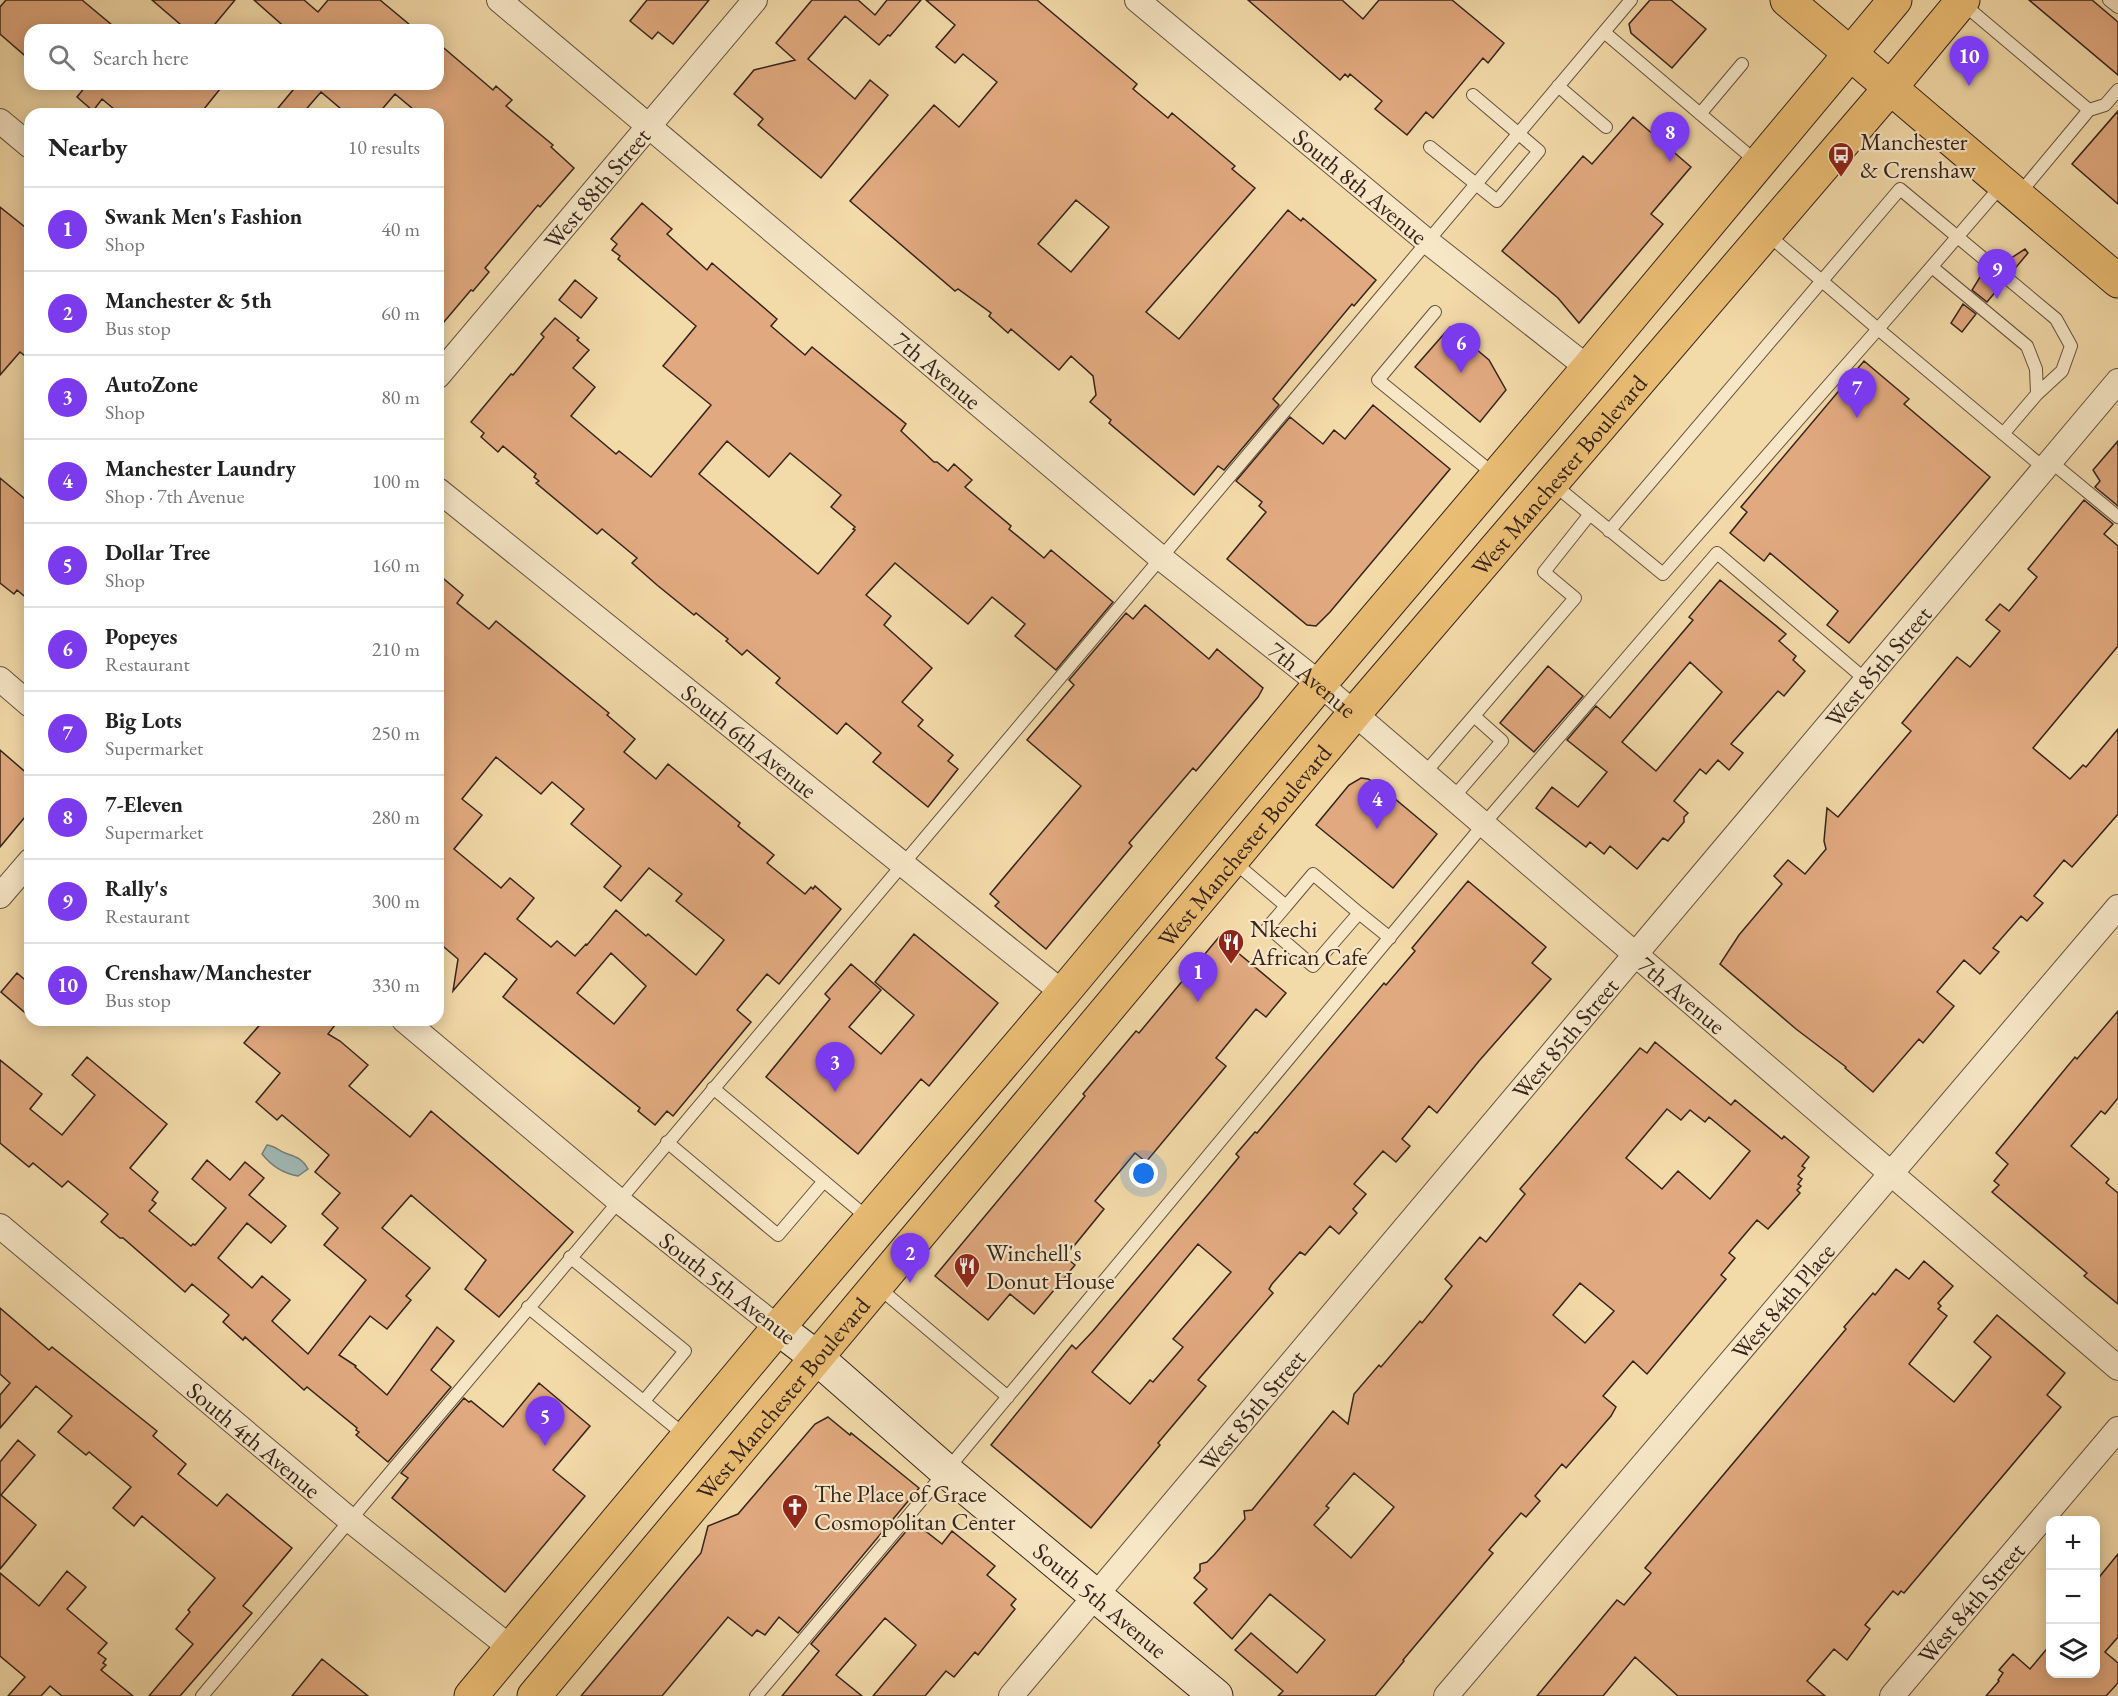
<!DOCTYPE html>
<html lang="en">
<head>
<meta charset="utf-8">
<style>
	body { margin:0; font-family:"EB Garamond",serif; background:#f6f6f6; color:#222 }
	.controls { position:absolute; right:18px; bottom:18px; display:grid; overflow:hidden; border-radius:12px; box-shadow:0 3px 15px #0003 }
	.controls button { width:54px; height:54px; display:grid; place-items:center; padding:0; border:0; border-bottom:2px solid #e0e0e0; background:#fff; color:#222; font:30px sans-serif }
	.you { position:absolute; left:1144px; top:1174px; width:21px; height:21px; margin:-15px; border:4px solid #fff; border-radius:50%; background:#1a73e8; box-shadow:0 0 0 9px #1a73e833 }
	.badge { display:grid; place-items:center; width:39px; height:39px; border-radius:50%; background:#7c3aed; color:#fff; font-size:20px; font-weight:700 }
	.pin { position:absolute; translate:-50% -50px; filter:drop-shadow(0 2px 3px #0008) }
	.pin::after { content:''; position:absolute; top:32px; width:21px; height:18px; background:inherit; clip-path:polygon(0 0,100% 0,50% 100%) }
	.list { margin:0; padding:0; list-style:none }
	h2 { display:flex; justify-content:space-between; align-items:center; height:78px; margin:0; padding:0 24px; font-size:26px }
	h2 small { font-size:20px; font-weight:400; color:#767676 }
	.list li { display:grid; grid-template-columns:39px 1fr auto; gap:18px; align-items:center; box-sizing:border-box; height:84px; padding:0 24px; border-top:2px solid #e0e0e0 }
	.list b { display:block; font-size:22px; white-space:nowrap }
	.list p { margin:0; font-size:20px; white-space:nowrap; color:#767676 }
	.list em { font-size:20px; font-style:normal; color:#767676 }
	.icon { flex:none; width:33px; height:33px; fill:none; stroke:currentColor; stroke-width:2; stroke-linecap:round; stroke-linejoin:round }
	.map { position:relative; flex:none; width:2118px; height:1696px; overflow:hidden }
	.search { position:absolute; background:#fff; box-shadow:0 3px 15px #0003; left:24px; top:24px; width:420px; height:66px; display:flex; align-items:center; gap:15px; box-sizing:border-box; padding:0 21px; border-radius:18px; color:#767676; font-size:22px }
	.panel { position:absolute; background:#fff; box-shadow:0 3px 15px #0003; left:24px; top:108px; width:420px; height:918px; border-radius:18px }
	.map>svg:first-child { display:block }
	.water { fill:#a0b8b4; stroke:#757d78; stroke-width:1.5 }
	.building { fill:#e1a97f; stroke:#35241d; stroke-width:1.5; fill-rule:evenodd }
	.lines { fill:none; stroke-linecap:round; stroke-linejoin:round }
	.lane-casing { stroke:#645240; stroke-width:14 }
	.street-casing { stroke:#645240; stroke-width:26 }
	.secondary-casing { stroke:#35241d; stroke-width:35 }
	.primary-casing { stroke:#35241d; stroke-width:35 }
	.lane { stroke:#f7e7c7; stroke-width:12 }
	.street { stroke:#f7e7c7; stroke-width:24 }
	.secondary { stroke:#f7e7c7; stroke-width:33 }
	.primary { stroke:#eabd74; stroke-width:33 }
	.labels { text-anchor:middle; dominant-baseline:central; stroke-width:4.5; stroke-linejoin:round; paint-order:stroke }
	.poi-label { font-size:24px; fill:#35241d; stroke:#f7e7c7; text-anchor:start }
	.street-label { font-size:24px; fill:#35241d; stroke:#f7e7c7 }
</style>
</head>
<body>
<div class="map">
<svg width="2118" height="1696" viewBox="0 0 2118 1696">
	<rect width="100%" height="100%" fill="#f3daa9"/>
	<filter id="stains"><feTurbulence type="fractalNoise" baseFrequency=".00333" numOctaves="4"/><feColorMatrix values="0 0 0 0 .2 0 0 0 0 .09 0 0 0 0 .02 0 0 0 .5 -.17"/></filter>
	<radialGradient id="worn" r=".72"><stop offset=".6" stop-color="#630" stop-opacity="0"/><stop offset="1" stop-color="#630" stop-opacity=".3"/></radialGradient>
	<path class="water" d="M267,1145C275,1146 278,1150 285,1153C296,1157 302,1158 308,1169L298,1176C282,1173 272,1166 262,1154Z"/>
	<path class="building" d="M6,0H82L118,30H30V60L0,34V7Z
		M152,0H235L210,30H187Z
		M254,0H304L318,12L328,0H380L416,30H288Z
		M647,0H709L673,44L658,32L652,39L630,21Z
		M812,0H858L875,15L887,0H921L890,36L888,35L879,45L845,16L808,59L855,99L870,80L888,95L821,178L758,125L763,119L734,94L754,70L795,60L776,43Z
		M926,0H1037L1137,84L1133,89L1168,118L1172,113L1235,166L1232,169L1255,188L1146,312L1179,339L1288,210L1301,221L1303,218L1376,280L1354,306L1352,304L1273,399L1279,405L1224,470L1218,466L1194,495L1109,423L1111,420L1090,402L1096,395L1093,376L1071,356L1059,370L1011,329L1008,333L989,316L991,313L958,289L955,291L850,201L934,105L959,127L997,82L963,54L955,63L936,47L955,25ZM1076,200L1109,227L1071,272L1038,244Z
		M1248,0H1342L1363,19L1379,0H1452L1504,43L1488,63L1483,58L1433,118L1426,112L1407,135L1375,109L1382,101L1350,74L1348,77L1345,74L1340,80Z
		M1650,0H1671L1706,29L1672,68L1631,33L1629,24Z
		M2029,0H2092L2118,22V75Z
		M438,43L493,90L496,86L512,100L506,106L553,145L551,147L574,168L540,207L538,205L485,268L489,272L473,291L471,290L438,329V114H419L395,94L378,114H347L321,92L302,114H273L298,84H438Z
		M83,84H224L200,114H120L102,99L93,111L77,97L86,86Z
		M2118,111V204L2072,164Z
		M1633,117L1691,167L1651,214L1663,224L1579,323L1558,298L1502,251L1583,156L1592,164Z
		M642,203L672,229L667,234L707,270L712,263L777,319L771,326L805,355L812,347L906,424L901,431L934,462H937L948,471L954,464L972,480L965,487L1011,526L1009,529L1044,558L1051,550L1113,602L1056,670L1015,636L1025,624L992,597L968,624L895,563L866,595L891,616L884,625L932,668L902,702L923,720L918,726L953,755L948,761L958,769L928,807L873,762L881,753L846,723L837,734L776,683L780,678L747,650L742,655L726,641L728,639L696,613L694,615L657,585L632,563L637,558L602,529L597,534L536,483L539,481L534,477L536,474L503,446L498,452L481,437L484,433L471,422L511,374L513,375L544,337L541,334L555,318L579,338L577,340L589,350L573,368L595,387L571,416L616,454L619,451L651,477L711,405L663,366L696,326L618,259L620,256L612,250L617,244L611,239ZM727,441L769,477L790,453L841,495L831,507L855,527L853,529L855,530L818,574L699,474Z
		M0,207L30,231V360L20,352L0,375Z
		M2025,249L2028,253L2012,272L2002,264Z
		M1988,273L2002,284L1987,302L1972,290L1980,277Z
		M575,280L597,298L581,318L559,300Z
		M1963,304L1976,314L1962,332L1951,323Z
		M1450,327L1489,360L1506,390L1480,422L1415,367Z
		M1864,361L1909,399L1904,404L1990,477L1849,643L1827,625L1838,611L1770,553L1764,561L1730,533L1747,512L1741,507Z
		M1373,405L1450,469L1330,612L1316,626L1307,625L1227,559L1266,512L1259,506L1262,502L1236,481L1290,417L1323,444L1334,430L1345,439Z
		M2118,441V506L2095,487L2100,481L2093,470Z
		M0,478L30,503V601L17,590L14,594L0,583Z
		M2084,500L2113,524L2104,534L2118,546V646L2033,748L2070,779L2083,765L2086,767L2118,729V814L2072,867L2064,860L2034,896L2043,903L2027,921L2021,916L1993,948L1999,952L1980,974L1964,960L1937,992L1954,1006L1923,1043L1919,1039L1873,1092L1845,1068L1846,1067L1796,1029L1720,964L1739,935L1782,884L1774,876L1788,860L1805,874L1826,849L1824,841L1827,808L1838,817L1911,731L1902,723L1957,657L1970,667L2000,631L1986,620L2000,604L2009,611L2037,577L2028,569Z
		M438,574L463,595L457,603L489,629L496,621L609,713L607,715L635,739L624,752L656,779L668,764L740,823L738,826L774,855L767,863L805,894L811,887L813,889L815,886L841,909L779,984L767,974L737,1010L751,1022L673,1116L667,1111L655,1125L638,1111L640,1108L503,997L517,979L485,953L453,991L458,959L438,942ZM496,757L541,794L552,782L584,809L571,824L621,866L604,887L621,901L649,868L682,894L676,901L724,940L696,975L648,934L646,936L616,910L587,945L586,944L575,956L557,941L551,947L517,919L534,898L510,878L501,888L454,849L482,815L462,799ZM611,953L646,986L614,1024L577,993Z
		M1720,580L1786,634L1779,641L1796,656L1793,660L1805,671L1784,696L1778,691L1731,744L1743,753L1729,770L1718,760L1706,774L1700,769L1674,801L1688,813L1684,817V822L1668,841L1663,838L1637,869L1610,846L1604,854L1590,842L1586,847L1536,808L1552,787L1578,807L1607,772L1567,740L1596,706L1610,718L1693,620L1689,617ZM1690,662L1722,692L1656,771L1622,742Z
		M1145,605L1209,659L1217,649L1263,688L1258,697L1196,771L1193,768L1129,843L1132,846L1046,949L995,906L999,902L990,894L1081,786L1027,740L1074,685L1069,680L1126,613L1133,619Z
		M1548,666L1583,696L1534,752L1500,723Z
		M0,750L30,776V811L0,847Z
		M1361,778L1368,779L1376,783L1437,834L1393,888L1316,825L1349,785Z
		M1468,881L1546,947L1532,963L1551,979L1479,1061L1437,1113L1429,1106L1402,1139L1410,1146L1396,1162L1383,1151L1354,1184L1366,1194L1353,1209L1357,1213L1339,1234L1330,1226L1305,1255L1300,1252L1272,1284L1269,1289L1273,1293L1198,1380L1206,1386L1158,1443L1160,1445L1091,1528L991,1445L1072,1345L1076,1349L1093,1331L1215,1186L1239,1157L1236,1154L1255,1132L1257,1133L1384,983L1386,985L1415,951L1412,948ZM1198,1244L1231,1272L1173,1339L1183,1347L1153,1382L1150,1380L1130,1404L1092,1372Z
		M914,934L998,1003L929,1086L921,1079L858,1154L766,1077L830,999L825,994L851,964L881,990L849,1027L881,1054L914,1015L875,982Z
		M1219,937L1286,993L1266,1017L1256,1009L1216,1058L1226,1066L1146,1162L1135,1153L1095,1201L1104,1209L1065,1257L1075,1265L1034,1314L1010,1294L988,1320L935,1276L1085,1096L1083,1094L1136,1031L1139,1033Z
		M17,973L30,984V1017L1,992Z
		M2118,1011V1098L2105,1114L2101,1111L2071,1146L2109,1179L2106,1183L2118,1193V1304L2084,1276L2087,1273L1992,1192L1999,1185L1994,1181L2008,1164L1996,1153L2075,1057L2077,1059Z
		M264,1020H339L328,1034L340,1041L368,1065L349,1086L410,1137L431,1111L573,1232L499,1317L465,1289L486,1260L411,1195L382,1228L430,1268L406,1296L411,1300L387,1329L370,1316L339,1355L356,1366L355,1367L387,1395L437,1327L454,1341L431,1370L451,1387L388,1462L356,1435L359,1432L356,1430L357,1428L307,1387L304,1390L245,1337L243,1340L223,1322L229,1315L192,1284L185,1292L123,1238H120L101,1222L108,1214L68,1181L62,1187L33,1163L29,1167L0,1143V1060L42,1094L30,1109L62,1135L95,1095L72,1075L87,1057L167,1124L130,1168L158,1192L152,1200L156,1203L149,1211L191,1246L193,1244L195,1245L226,1208L192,1179L207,1160L230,1180L245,1162L264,1178L249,1195L286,1226L271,1243L247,1223L218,1258L252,1288L262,1276L290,1300L272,1321L308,1354L366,1280L324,1245L338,1228L322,1214L340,1193L315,1172L329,1155L282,1115L277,1120L256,1102L280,1073L244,1043Z
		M1655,1042L1731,1105L1735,1100L1782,1139L1784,1136L1809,1157L1802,1166L1805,1168L1798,1176L1802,1179L1798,1184L1801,1186L1797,1190L1800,1193L1768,1229L1757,1220L1729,1253L1735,1258L1721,1275L1726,1279L1647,1374L1633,1361L1603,1396L1616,1407L1611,1416L1566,1468L1562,1464L1535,1496L1540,1501L1526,1517L1521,1513L1489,1550L1493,1553L1403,1660L1404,1661L1375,1696H1278L1283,1691L1235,1650L1251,1633L1297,1673L1325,1640L1270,1594L1232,1639L1194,1603L1207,1589L1194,1578L1200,1571V1564L1207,1562L1214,1555L1245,1519L1244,1511L1252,1510L1333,1411L1348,1424L1354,1394L1379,1365L1381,1367L1420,1321L1422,1323L1452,1286L1445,1279L1480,1237L1486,1242L1525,1194L1520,1189L1640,1048L1647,1053ZM1667,1109L1681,1120L1690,1110L1705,1122L1709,1117L1750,1151L1710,1199L1678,1171L1662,1189L1626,1158ZM1580,1283L1614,1311L1585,1343L1553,1315ZM1354,1473L1394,1507L1351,1558L1314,1525L1329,1508L1326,1506Z
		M1924,1261L1953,1286L1938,1303L1941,1306L1938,1309L1947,1316L1909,1364L1954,1402L1991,1357L1974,1342L1997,1315L2065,1373L2047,1395L2061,1407L1904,1593L1901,1591L1898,1595L1893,1591L1865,1625L1870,1629L1847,1660L1834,1649L1807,1681L1825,1696H1678L1635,1657L1603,1696H1537L1617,1600L1624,1605L1651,1573L1645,1568L1846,1329L1844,1327L1873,1293L1875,1295L1896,1269L1909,1279Z
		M0,1308L49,1350L52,1347L157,1431L153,1436L186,1464L178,1474L217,1506L227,1494L292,1548L243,1606L252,1613L180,1696H149L193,1644L176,1629L190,1612L188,1610L215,1578L142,1516L134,1526L113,1508L131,1487L89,1452L86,1455L58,1432L72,1416L36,1386L0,1428V1395L10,1383L0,1374Z
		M539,1383L590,1426L553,1470L585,1496L505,1592L392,1498L408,1478L401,1473L464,1398L469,1402L471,1401L503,1427Z
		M828,1417L850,1435L851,1433L919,1488L798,1633L779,1617L765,1635L757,1630L752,1636L728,1617L662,1696H581L701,1553L708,1526L738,1514L815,1424Z
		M18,1440L35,1455L1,1495L36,1525L0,1569V1462Z
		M914,1522L942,1544L952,1531L995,1566L987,1575L1016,1599L1011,1605L1015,1609L978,1655L975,1652L954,1677L946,1671L925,1696H873L916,1645L885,1618L836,1675L862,1696H782L819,1651L811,1644Z
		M2118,1554V1637L2105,1652L2118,1663V1683L2106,1696H1986L1999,1681L1998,1680L2003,1673L1999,1670L2013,1654L2030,1669L2050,1645V1674H2096V1581Z
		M67,1571L86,1587L67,1609L107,1643L98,1653L106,1659L103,1663L106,1665L101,1670L133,1696H62L50,1686L41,1696H8L25,1677L0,1656V1573L39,1606Z
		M322,1659L368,1696H292Z"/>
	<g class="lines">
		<g class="lane-casing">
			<path id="lane" d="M2109,0L2118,7
				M1962,3L2089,110L2019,194
				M1604,32L1758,163
				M1558,86L1606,127
				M2089,110L2105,105L2118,90
				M1700,114L1742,64
				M1430,147L1497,201L1539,151L1473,95
				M1767,234L1878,329L2002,185
				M1932,267L2027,346L2036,369L2037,394
				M1435,312L1378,380L1495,475
				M2050,461L2118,517
				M1552,483L1663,574L1878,329L2044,468
				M1609,531L1900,189L2056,319L2071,346L2062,371L2037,394L2003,434
				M1424,774L1575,598L1544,572L1590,514
				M1452,799L1502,741L1474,716
				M1233,861L1286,906L1268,927L1313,966L1359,913L1313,874L1286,906
				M1359,913L1390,938
				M713,1088L869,1219
				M667,1142L778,1235L824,1181
				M570,1257L685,1351L644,1401
				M878,1287L1008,1397
				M528,1307L687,1437
				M202,1696L1631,0
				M756,1696L946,1471L1483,825L1717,553L1866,680"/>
		</g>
		<g class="street-casing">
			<g id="street">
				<path id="s1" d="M499,0L1161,558L1320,684L2118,1368"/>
				<path id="s2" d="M1137,0L1428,242L1588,368"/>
				<path d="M0,121L30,146"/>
				<path id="s3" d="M438,376L755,0"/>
				<path id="s4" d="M438,490L1063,993"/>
				<path d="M0,679L30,705"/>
				<path d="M0,896L30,861"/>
				<path d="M404,1020L618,1200L778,1328"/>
				<path id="s5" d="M0,1226L350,1520L512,1649"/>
				<path id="s6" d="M1011,1696L2118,381"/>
				<path id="s7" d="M1446,1696L2118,907"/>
				<path id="s8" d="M1892,1696L2118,1429"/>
			</g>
		</g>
		<g class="secondary-casing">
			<g id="secondary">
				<path id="s9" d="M778,1328L816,1357L946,1471L1216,1696"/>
			</g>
		</g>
		<g class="primary-casing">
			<g id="primary">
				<path d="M1787,0L2118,281"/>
				<path d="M471,1696L778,1328L1063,993L1320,684L1588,368L1895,0"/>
				<path id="s10" d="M534,1696L1354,714L1890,88L1963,0"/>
			</g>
		</g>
		<use href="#lane" class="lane"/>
		<use href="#street" class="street"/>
		<use href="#secondary" class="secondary"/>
		<use href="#primary" class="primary"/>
	</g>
	<defs>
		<g id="bus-pin" transform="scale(1.35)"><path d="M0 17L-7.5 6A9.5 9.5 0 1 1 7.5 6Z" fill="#8f2418" stroke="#f7e7c7"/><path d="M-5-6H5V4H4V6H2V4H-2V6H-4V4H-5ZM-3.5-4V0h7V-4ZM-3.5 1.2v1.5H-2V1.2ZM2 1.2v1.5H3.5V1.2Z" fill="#fff"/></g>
		<g id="restaurant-pin" transform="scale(1.35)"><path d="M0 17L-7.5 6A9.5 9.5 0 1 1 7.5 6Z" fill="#8f2418" stroke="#f7e7c7"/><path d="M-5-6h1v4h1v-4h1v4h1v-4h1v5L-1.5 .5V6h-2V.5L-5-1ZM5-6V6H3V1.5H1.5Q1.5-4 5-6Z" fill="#fff"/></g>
		<g id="church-pin" transform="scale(1.35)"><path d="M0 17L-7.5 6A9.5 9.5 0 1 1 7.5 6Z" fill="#8f2418" stroke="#f7e7c7"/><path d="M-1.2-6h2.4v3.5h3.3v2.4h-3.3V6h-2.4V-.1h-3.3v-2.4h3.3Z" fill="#fff"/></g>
	</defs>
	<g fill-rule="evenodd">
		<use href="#bus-pin" x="1841" y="155"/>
		<use href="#restaurant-pin" x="1231" y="942"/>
		<use href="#restaurant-pin" x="967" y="1266"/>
		<use href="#church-pin" x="795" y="1507"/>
	</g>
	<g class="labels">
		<g class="poi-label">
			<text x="1860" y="141">Manchester<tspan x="1860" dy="28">&amp; Crenshaw</tspan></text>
			<text x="1250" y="928">Nkechi<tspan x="1250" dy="28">African Cafe</tspan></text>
			<text x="986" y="1252">Winchell's<tspan x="986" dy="28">Donut House</tspan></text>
			<text x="814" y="1493">The Place of Grace<tspan x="814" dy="28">Cosmopolitan Center</tspan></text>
		</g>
		<g class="street-label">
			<text stroke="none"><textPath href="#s2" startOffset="291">South 8th Avenue</textPath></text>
			<text stroke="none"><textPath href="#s3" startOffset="246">West 88th Street</textPath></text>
			<text stroke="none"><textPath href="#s1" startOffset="574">7th Avenue</textPath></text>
			<text stroke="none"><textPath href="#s10" startOffset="1594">West Manchester Boulevard</textPath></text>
			<text stroke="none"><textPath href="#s6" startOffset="1346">West 85th Street</textPath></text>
			<text stroke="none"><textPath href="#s1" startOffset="1060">7th Avenue</textPath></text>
			<text stroke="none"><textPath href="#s4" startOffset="400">South 6th Avenue</textPath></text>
			<text stroke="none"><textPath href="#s10" startOffset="1108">West Manchester Boulevard</textPath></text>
			<text stroke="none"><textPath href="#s1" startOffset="1546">7th Avenue</textPath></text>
			<text stroke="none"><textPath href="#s6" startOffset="860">West 85th Street</textPath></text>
			<text transform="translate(728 1288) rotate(38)">South 5th Avenue</text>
			<text stroke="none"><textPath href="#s7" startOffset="519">West 84th Place</textPath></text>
			<text stroke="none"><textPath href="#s10" startOffset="388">West Manchester Boulevard</textPath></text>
			<text stroke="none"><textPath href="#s6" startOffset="374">West 85th Street</textPath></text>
			<text stroke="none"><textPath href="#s5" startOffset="332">South 4th Avenue</textPath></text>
			<text stroke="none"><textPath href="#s9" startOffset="422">South 5th Avenue</textPath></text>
			<text stroke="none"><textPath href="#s8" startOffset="122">West 84th Street</textPath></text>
		</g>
	</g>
	<rect width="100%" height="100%" filter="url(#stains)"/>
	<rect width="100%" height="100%" fill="url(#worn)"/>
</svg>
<div class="controls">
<button>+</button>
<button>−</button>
<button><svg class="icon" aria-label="layers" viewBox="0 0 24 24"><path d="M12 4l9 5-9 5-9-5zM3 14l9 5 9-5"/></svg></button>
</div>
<div class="you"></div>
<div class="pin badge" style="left:1198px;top:1002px">1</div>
<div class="pin badge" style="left:910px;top:1283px">2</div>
<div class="pin badge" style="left:835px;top:1092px">3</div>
<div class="pin badge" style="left:1377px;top:829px">4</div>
<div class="pin badge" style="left:545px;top:1446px">5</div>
<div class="pin badge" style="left:1461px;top:373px">6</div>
<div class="pin badge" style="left:1857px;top:418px">7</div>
<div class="pin badge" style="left:1670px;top:162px">8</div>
<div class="pin badge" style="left:1997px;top:299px">9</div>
<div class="pin badge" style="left:1969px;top:86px">10</div>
<div class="search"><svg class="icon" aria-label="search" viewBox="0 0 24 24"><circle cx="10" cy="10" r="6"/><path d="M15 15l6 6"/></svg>Search here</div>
<section class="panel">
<h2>Nearby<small>10 results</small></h2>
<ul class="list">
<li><span class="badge">1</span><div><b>Swank Men's Fashion</b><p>Shop</p></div><em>40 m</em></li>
<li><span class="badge">2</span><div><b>Manchester &amp; 5th</b><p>Bus stop</p></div><em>60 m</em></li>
<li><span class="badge">3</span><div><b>AutoZone</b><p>Shop</p></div><em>80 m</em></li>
<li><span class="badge">4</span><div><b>Manchester Laundry</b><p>Shop · 7th Avenue</p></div><em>100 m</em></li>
<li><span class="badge">5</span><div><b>Dollar Tree</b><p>Shop</p></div><em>160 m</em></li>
<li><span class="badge">6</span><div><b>Popeyes</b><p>Restaurant</p></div><em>210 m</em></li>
<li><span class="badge">7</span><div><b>Big Lots</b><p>Supermarket</p></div><em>250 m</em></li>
<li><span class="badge">8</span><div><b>7-Eleven</b><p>Supermarket</p></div><em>280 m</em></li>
<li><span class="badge">9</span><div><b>Rally's</b><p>Restaurant</p></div><em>300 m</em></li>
<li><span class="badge">10</span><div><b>Crenshaw/Manchester</b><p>Bus stop</p></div><em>330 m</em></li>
</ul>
</section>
</div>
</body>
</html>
